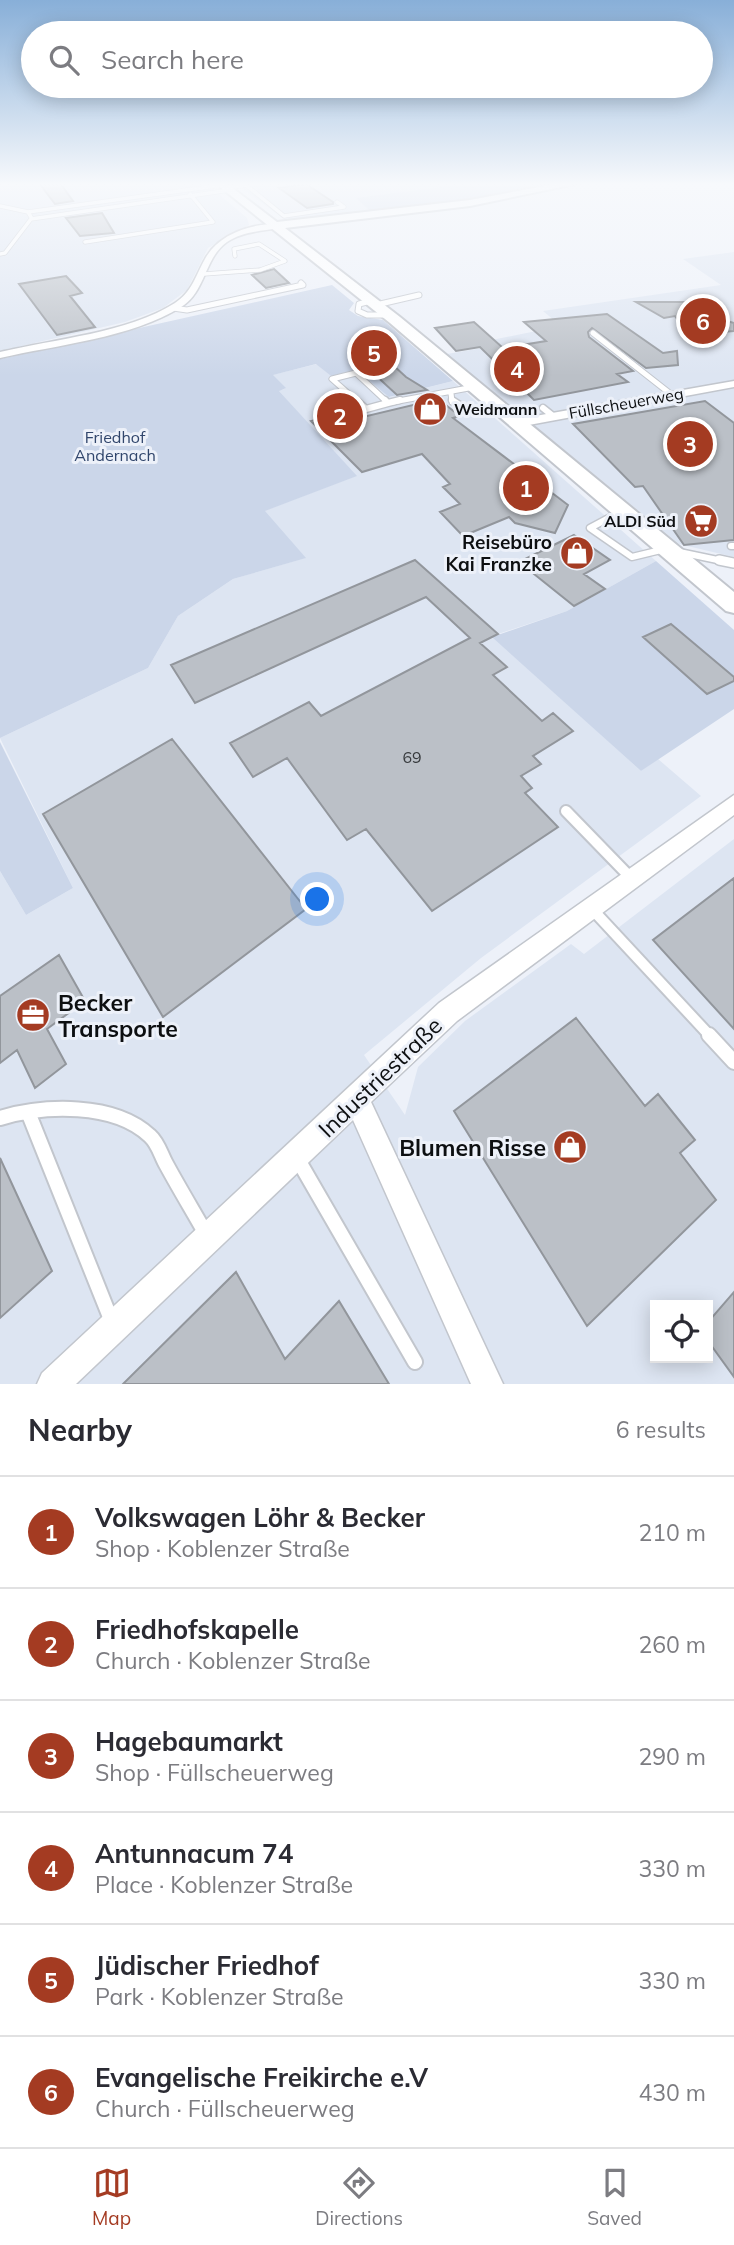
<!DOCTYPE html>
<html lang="en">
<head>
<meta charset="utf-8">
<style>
	body { margin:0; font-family:Mulish,sans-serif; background:#f7f7f7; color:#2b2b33 }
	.controls { position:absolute; right:21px; bottom:21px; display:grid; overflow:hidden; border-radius:0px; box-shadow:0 4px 18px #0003 }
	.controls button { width:63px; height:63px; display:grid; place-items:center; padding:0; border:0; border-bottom:2px solid #e1e1e2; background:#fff; color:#2b2b33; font:35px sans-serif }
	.you { position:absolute; left:318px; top:900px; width:24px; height:24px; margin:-18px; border:5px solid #fff; border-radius:50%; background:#1a73e8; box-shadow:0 0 0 10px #1a73e833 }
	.badge { display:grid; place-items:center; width:46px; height:46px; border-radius:50%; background:#a43b22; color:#fff; font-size:23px; font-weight:700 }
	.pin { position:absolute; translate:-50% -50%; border:4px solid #fff; box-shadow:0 2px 7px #0006 }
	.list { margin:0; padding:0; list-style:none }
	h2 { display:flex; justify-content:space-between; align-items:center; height:91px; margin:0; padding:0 28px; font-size:30px }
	h2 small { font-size:23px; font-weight:400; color:#7c7c81 }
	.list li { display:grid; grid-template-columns:46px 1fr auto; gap:21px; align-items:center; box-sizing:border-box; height:112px; padding:0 28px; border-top:2px solid #e1e1e2 }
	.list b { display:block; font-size:26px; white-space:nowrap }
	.list p { margin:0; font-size:23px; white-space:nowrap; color:#7c7c81 }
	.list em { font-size:23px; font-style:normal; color:#7c7c81 }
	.icon { flex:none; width:38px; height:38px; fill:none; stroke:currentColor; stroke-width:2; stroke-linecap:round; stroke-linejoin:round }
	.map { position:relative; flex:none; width:734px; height:1384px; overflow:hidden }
	.search { position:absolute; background:#fff; box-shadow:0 4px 18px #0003; left:21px; right:21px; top:21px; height:77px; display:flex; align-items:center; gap:18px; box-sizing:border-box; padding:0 24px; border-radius:38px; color:#7c7c81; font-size:26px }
	.sheet { height:763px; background:#fff }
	nav { display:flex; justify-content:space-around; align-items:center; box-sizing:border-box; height:98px; border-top:2px solid #e1e1e2; background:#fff; font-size:19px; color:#7c7c81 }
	nav a { display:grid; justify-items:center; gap:4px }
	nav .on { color:#a43b22 }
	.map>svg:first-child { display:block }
	.built { fill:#dde5f2; fill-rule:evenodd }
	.green { fill:#cbd6e9 }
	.building { fill:#bbc0c7; stroke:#92969c; stroke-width:2 }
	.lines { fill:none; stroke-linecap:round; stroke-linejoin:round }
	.lane-far5-casing { stroke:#c2c6cd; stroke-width:5 }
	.lane-far4-casing { stroke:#c2c6cd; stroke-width:7 }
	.lane-far3-casing { stroke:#c2c6cd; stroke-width:9 }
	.lane-far2-casing { stroke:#c2c6cd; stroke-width:12 }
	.lane-far1-casing { stroke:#c2c6cd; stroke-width:14 }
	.lane-casing { stroke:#c2c6cd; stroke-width:18 }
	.street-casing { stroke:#c2c6cd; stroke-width:3 }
	.secondary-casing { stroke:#c2c6cd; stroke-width:4 }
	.lane-far5 { stroke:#fff; stroke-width:3.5 }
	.lane-far4 { stroke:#fff; stroke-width:5 }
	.lane-far3 { stroke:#fff; stroke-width:6 }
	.lane-far2 { stroke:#fff; stroke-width:9 }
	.lane-far1 { stroke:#fff; stroke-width:10 }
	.lane { stroke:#fff; stroke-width:14 }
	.street { fill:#fff; fill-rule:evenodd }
	.secondary { fill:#fff; fill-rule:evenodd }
	.labels { text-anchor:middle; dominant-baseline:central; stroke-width:6; stroke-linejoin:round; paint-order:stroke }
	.far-street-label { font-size:16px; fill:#0d0f11; stroke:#edf1f9 }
	.far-poi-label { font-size:16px; font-weight:bold; fill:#0d0f11; stroke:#edf1f9; text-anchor:start }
	.far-park-label { font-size:16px; fill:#31466c; stroke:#edf1f9 }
	.number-label { font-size:16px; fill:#383b3e }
	.poi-label { font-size:19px; font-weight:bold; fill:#0d0f11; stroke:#edf1f9; text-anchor:end }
	.near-poi-label { font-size:23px; font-weight:bold; fill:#0d0f11; stroke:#edf1f9; text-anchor:start }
	.near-street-label { font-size:23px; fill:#0d0f11; stroke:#edf1f9 }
</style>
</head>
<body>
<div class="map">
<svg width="734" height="1384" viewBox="0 0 734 1384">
	<rect width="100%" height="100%" fill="#edf1f9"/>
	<path class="built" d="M0,183H206L247,218L249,225L208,248L187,290L163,308L125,322L0,351Z
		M234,183H471L357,198L370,211L287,221Z
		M734,252V557L679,544L447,354L482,348V342L561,326L543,311L721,285L683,259Z
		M317,364L331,376L356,370L390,397L453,381L656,561L567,611L492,636L641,771L658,759L701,796L481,958L364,1055L405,1115L418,1067L465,1021L571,944L584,954L734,839V1384H0V871L26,915L73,888L0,738L148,668L178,616L233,579L305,558L264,511L356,476L278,390L285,389L272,375ZM655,1305H708V1358H655Z"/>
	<path class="green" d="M471,183H559L480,198L370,211L356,198Z
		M332,285L354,303L349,310L358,316L383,320L453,381L389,397L356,370L331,376L316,364L273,375L286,388L279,391L357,476L265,511L306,558L233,579L178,616L148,668L0,738V359Z
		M656,561L734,630V709L641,771L492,637L567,611Z
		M0,742L73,888L26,915L0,871Z"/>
	<path class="building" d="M39,183H60L73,201L55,204Z
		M306,184L333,202V204L307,208L279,188Z
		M102,213L114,233L80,236L66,218Z
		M274,269L289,283L266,288L252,275Z
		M66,276L82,293L70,296L95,327L57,335L19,284Z
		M636,302H707L708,311L698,312L734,323V331L711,333L684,329L675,316L664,318Z
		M607,314L663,353L677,351L678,365L646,368L592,328L588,332L589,337L633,371L617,374L628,382L534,400L480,347L456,351L435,328L474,322L503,348L546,341L524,322Z
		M394,366L406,377L427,390L397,395L371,371Z
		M438,399L460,416L453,418L568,505L555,533L515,523L509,517L463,536L440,512L460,504L443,487L450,484L422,454L362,472L311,421L324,418L322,415L348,408L359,418Z
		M705,401L734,423V540L684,545L643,486L635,487L573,424Z
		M574,535L610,560L584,574L605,589L574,606L519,562Z
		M415,560L498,634L480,643L507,667L493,675L542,721L553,713L573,731L533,756L541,764L521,776L532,788L525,793L558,827L432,911L366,829L347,840L287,758L253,777L230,743L309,702L321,716L470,638L426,597L195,703L171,665Z
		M671,624L734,677V681L707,694L643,637Z
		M172,739L306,909L163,1017L43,814Z
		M734,878V1029L653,940Z
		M59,955L85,1001L47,1029L66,1064L35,1088L17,1050L0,1063V996Z
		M576,1018L645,1106L658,1094L695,1140L680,1153L716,1200L587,1326L454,1111Z
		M0,1158L52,1271L0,1318Z
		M236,1272L285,1359L339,1301L389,1384H123Z
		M734,1292V1377L708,1341V1322Z"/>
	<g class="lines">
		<g class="lane-far5-casing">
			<path id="lane-far5" d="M227,188L246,185L284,216L344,207L337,202
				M0,206L28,212L31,217
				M28,212L223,185
				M85,242L213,222L190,194
				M0,254L5,253L31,219L230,190
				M204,274L260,270L285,261L259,244L234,249L235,256"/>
		</g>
		<g class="lane-far4-casing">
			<path id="lane-far4" d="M371,301L359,304L358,311L367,315H388
				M376,305L419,295
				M173,308L187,310L303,285L301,283
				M593,333L672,395
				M451,393L452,402
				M358,402L332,379L356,373L387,402
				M393,402L474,387"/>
		</g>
		<g class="lane-far3-casing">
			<path id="lane-far3" d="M356,400L366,409L388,403
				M385,400L388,403
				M452,400L469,411L499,407
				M388,403L400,400
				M543,408L553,416
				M620,512L590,528L632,557L665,549L727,562
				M731,546H734"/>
		</g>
		<g class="lane-far2-casing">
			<path id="lane-far2" d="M719,560L734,563"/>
		</g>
		<g class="lane-far1-casing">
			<path id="lane-far1" d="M566,811L632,879
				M592,909L711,1037"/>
		</g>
		<g class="lane-casing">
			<path id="lane" d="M709,1035L734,1062
				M28,1112L112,1322
				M0,1118C44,1105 114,1102 150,1136C158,1143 161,1155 166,1164C179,1188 193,1211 206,1234
				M297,1158L415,1362"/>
		</g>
		<g class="street-casing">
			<path id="street" d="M279,224V228C261,231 242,232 227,242C204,258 206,292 181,307C132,338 56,345 0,358V352C54,339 128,333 175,303C192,292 196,275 205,259C218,234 252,223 279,224Z
				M734,381V387L518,427L512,423L518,419Z
				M734,795V815L457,1021L371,1102L503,1384H471L353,1120L76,1384H37L42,1373L439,1003Z"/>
		</g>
		<g class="secondary-casing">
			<path id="secondary" d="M215,183H226L277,222L470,200L560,183H580L470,206L285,228L400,317L734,592V613L726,611L390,323Z"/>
		</g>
		<use href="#lane-far5" class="lane-far5"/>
		<use href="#lane-far4" class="lane-far4"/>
		<use href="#lane-far3" class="lane-far3"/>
		<use href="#lane-far2" class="lane-far2"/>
		<use href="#lane-far1" class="lane-far1"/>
		<use href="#lane" class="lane"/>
		<use href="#street" class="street"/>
		<use href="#secondary" class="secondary"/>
	</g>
	<linearGradient id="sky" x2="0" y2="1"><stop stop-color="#88afd8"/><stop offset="0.49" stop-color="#f7f9fc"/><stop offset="1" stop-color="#f7f9fc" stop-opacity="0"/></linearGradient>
	<rect width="734" height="376" fill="url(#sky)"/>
	<defs>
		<g id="shop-disc" transform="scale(1.75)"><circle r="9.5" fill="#a43b22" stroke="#edf1f9"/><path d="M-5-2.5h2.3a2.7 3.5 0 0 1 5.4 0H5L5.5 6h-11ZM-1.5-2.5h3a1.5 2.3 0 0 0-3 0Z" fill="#fff"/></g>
		<g id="supermarket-disc" transform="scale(1.75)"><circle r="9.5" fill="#a43b22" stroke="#edf1f9"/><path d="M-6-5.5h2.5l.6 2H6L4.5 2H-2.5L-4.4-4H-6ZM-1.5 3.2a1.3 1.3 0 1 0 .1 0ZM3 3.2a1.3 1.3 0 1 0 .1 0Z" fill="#fff"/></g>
		<g id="office-disc" transform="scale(1.75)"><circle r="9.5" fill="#a43b22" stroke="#edf1f9"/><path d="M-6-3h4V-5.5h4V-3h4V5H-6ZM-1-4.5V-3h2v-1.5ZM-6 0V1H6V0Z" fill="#fff"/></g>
	</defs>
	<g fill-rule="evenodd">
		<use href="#shop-disc" x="430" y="409"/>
		<use href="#supermarket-disc" x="701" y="521"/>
		<use href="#shop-disc" x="577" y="553"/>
		<use href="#office-disc" x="33" y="1015"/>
		<use href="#shop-disc" x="570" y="1147"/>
	</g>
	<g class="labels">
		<g class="far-street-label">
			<text transform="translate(626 403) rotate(-10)">Füllscheuerweg</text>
		</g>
		<g class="far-poi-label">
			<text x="454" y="409">Weidmann</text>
			<text x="676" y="521" text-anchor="end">ALDI Süd</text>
		</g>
		<g class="far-park-label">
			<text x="115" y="437">Friedhof<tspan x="115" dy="18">Andernach</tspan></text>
		</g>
		<g class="number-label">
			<text x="412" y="757">69</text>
		</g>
		<g class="poi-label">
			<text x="552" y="542">Reisebüro<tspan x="552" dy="22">Kai Franzke</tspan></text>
		</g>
		<g class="near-poi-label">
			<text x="58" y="1002">Becker<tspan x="58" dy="26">Transporte</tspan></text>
			<text x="546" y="1147" text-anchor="end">Blumen Risse</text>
		</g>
		<g class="near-street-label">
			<text transform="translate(380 1077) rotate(-44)">Industriestraße</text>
		</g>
	</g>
</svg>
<div class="controls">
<button><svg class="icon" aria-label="locate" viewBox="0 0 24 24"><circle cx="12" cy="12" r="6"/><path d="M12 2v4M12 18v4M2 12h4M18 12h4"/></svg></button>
</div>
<div class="you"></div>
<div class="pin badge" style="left:526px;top:488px">1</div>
<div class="pin badge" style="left:340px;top:416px">2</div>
<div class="pin badge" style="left:690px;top:444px">3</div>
<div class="pin badge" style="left:517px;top:369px">4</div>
<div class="pin badge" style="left:374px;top:353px">5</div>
<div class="pin badge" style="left:703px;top:321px">6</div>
<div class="search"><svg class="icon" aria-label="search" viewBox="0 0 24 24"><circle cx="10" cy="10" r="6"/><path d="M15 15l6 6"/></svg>Search here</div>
</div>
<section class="sheet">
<h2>Nearby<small>6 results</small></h2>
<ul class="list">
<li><span class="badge">1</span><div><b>Volkswagen Löhr &amp; Becker</b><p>Shop · Koblenzer Straße</p></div><em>210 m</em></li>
<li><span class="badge">2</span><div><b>Friedhofskapelle</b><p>Church · Koblenzer Straße</p></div><em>260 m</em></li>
<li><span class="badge">3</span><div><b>Hagebaumarkt</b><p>Shop · Füllscheuerweg</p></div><em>290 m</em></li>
<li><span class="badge">4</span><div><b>Antunnacum 74</b><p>Place · Koblenzer Straße</p></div><em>330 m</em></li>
<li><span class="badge">5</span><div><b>Jüdischer Friedhof</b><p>Park · Koblenzer Straße</p></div><em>330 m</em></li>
<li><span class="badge">6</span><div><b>Evangelische Freikirche e.V</b><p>Church · Füllscheuerweg</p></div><em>430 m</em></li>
</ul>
</section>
<nav>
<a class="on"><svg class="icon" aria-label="map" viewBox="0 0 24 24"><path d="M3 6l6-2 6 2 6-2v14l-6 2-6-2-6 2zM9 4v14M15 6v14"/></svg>Map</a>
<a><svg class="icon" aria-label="directions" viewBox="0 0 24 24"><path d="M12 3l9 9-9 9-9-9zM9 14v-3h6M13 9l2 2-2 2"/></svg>Directions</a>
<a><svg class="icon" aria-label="saved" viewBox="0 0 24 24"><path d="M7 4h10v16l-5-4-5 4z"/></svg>Saved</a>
</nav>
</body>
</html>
